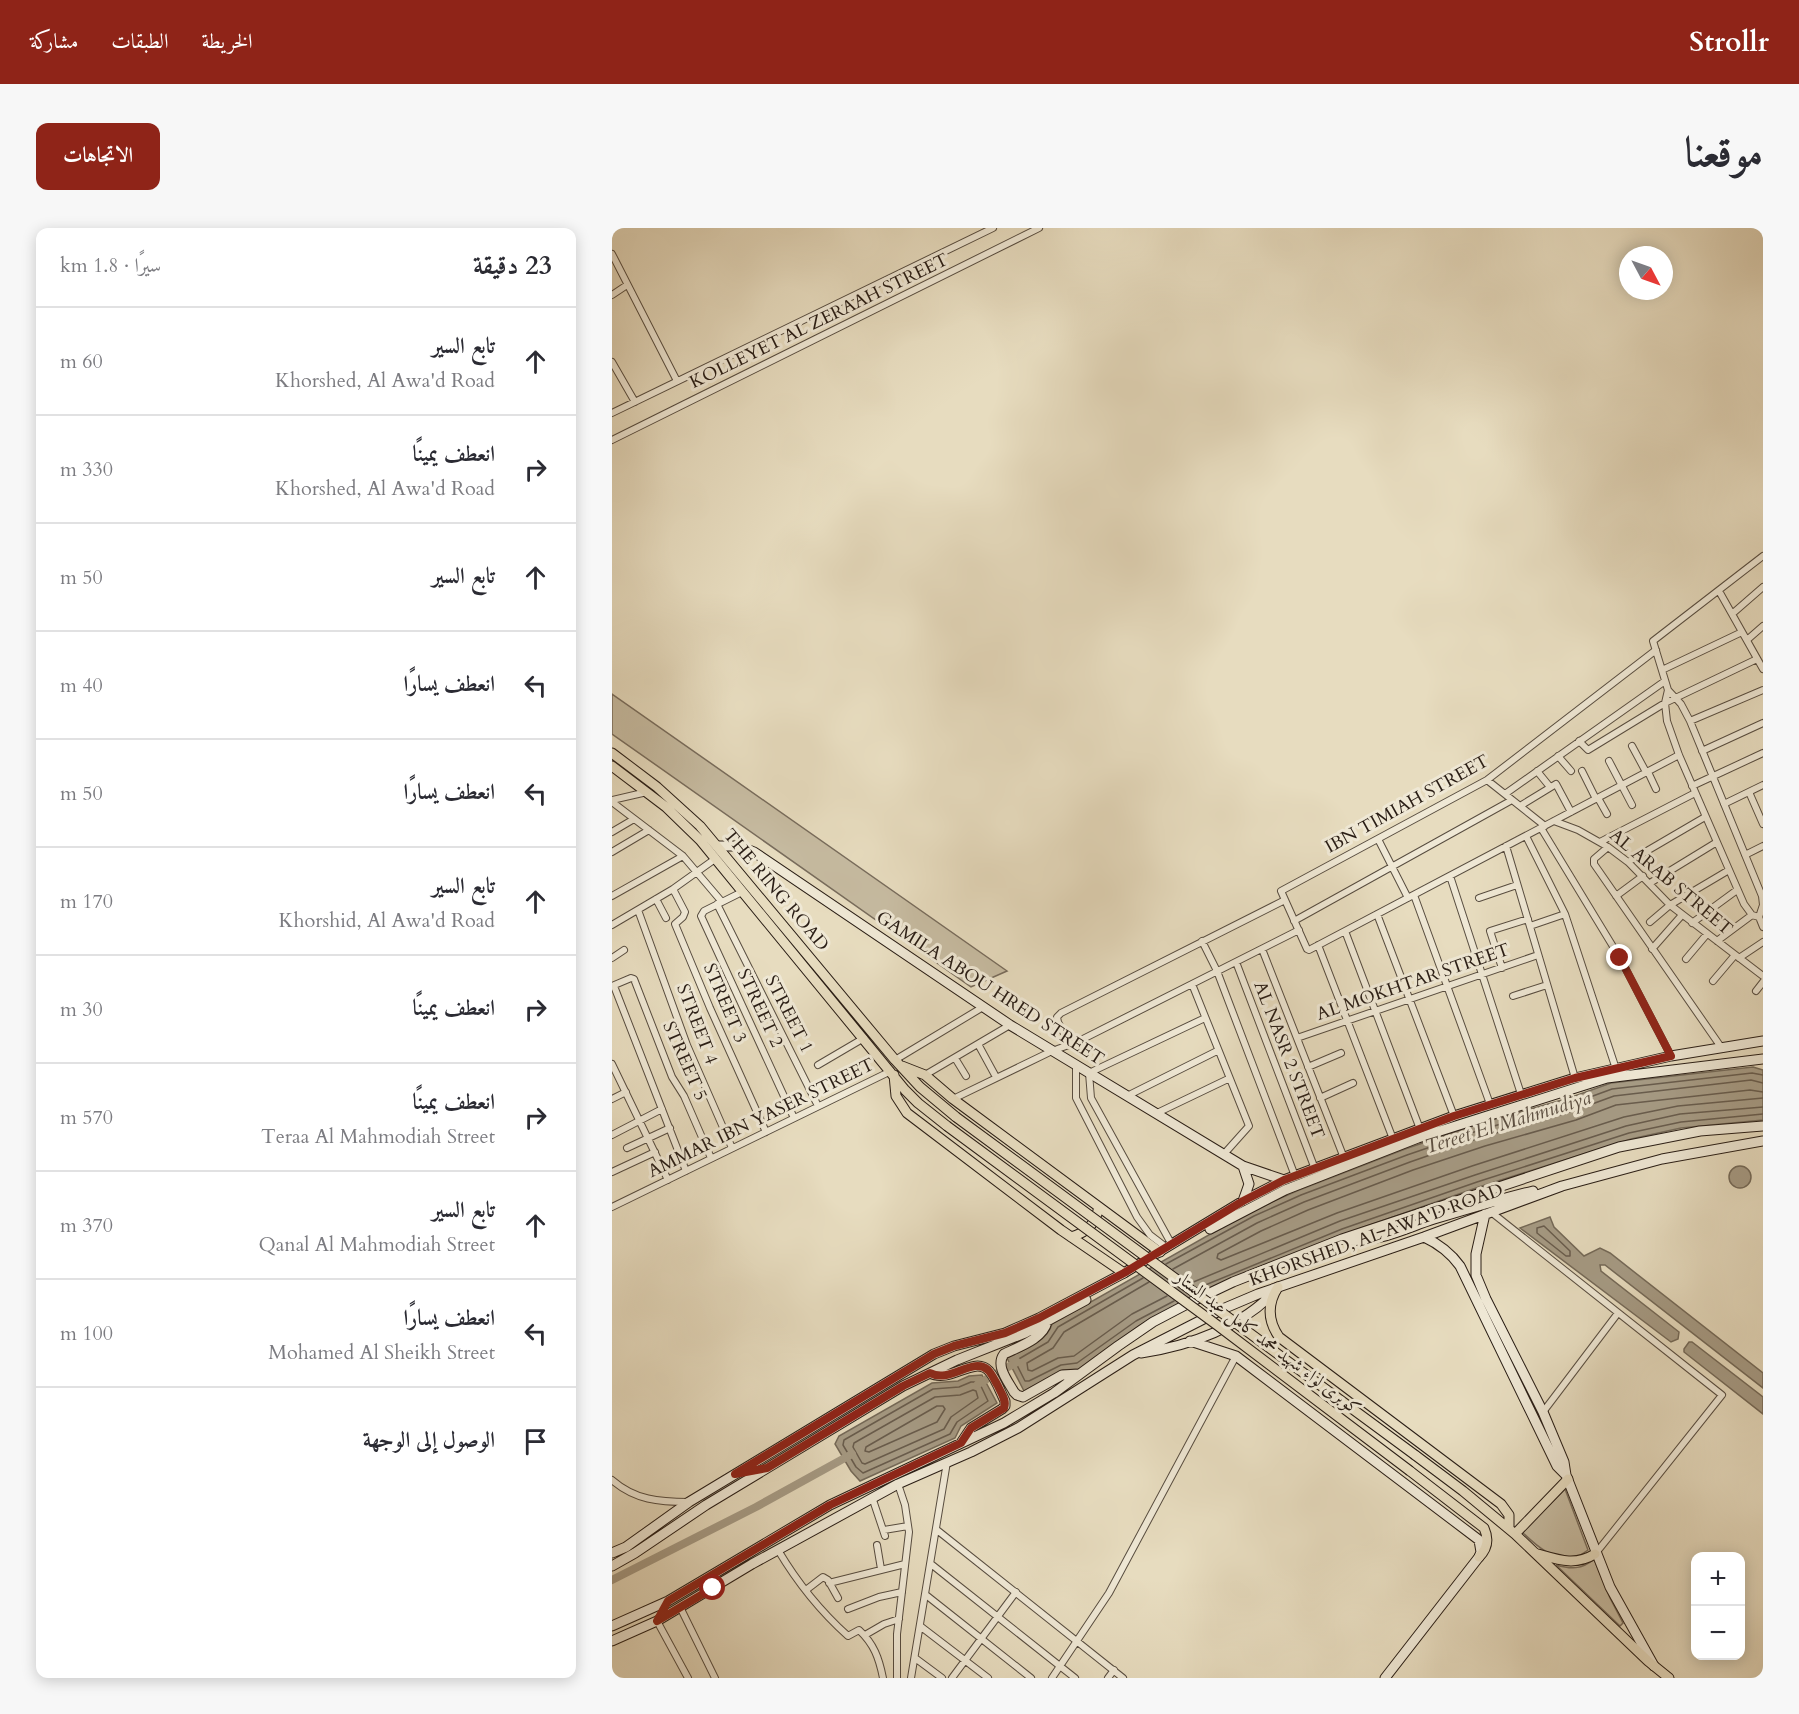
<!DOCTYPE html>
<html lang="ar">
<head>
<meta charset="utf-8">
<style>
	body { margin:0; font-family:Cardo,Amiri,serif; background:#f7f7f7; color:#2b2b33; direction:rtl }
	.controls { position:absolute; right:18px; bottom:18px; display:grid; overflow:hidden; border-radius:12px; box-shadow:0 3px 15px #0003 }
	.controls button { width:54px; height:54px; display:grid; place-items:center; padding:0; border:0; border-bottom:2px solid #e1e1e2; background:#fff; color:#2b2b33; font:30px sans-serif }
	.compass { position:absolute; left:1007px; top:18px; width:54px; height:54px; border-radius:50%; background:#fff; box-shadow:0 3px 15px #0003; rotate:131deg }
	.stop { position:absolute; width:18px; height:18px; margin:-14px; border:4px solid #8f2418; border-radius:50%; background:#fff }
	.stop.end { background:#8f2418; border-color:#fff; box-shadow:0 2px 6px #0008 }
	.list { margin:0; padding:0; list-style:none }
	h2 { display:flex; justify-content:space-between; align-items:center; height:78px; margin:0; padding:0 24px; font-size:26px }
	h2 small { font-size:20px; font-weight:400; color:#7c7c81 }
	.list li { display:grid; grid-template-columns:39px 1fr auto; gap:18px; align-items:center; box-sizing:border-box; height:108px; padding:0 24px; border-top:2px solid #e1e1e2 }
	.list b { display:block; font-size:22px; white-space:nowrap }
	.list p { margin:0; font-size:20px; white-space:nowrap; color:#7c7c81 }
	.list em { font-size:20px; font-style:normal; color:#7c7c81 }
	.icon { flex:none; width:33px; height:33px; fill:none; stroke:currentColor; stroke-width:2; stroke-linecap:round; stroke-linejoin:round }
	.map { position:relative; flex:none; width:1151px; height:1450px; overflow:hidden; direction:ltr; border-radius:12px }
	header { display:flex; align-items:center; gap:36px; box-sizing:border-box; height:84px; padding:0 30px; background:#8f2418; color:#fff }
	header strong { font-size:28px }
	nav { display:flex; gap:33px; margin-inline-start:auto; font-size:21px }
	.intro { display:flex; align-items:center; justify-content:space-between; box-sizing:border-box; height:144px; padding:0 36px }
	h1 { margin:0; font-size:42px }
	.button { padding:15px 27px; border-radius:12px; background:#8f2418; color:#fff; font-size:21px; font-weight:700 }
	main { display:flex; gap:36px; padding:0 36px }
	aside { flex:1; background:#fff; border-radius:12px; box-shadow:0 3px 15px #0003 }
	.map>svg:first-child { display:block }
	.green { fill:#c7bca2; stroke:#786c5c; stroke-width:1.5 }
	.water { fill:#a69b85; stroke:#746958; stroke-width:1.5 }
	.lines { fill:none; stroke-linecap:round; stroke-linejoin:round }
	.shore { stroke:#685c4d; stroke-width:1.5 }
	.canal { stroke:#a69b85; stroke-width:8 }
	.street-casing { stroke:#584d40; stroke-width:8 }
	.secondary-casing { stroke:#291d15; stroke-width:11 }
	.primary-casing { stroke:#291d15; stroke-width:11 }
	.street { stroke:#efe8d5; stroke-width:6 }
	.secondary { stroke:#efe8d5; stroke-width:9 }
	.primary { stroke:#e7dcbf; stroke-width:9 }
	.primary-bridge-casing { stroke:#291d15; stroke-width:11; stroke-linecap:butt }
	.primary-bridge { stroke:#e7dcbf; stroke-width:9 }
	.route { stroke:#8f2418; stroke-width:8 }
	.labels { text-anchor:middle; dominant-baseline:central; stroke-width:6; stroke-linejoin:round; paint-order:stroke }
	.street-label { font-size:18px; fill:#291d15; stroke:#efe8d5 }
	.water-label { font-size:20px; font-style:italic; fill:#5b4f42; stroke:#efe8d5 }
</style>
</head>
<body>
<header>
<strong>Strollr</strong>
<nav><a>الخريطة</a><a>الطبقات</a><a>مشاركة</a></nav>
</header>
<div class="intro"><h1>موقعنا</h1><a class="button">الاتجاهات</a></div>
<main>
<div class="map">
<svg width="1151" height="1450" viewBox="0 0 1151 1450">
	<rect width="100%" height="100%" fill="#e7dcbf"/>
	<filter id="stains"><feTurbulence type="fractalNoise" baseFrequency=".00333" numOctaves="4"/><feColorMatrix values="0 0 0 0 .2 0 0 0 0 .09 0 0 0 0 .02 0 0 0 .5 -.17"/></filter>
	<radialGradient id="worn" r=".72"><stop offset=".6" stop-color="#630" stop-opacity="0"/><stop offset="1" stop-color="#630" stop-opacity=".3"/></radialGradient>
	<path class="green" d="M0,466L395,743L359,759L0,506Z
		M953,1261L976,1322L964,1330C934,1326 932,1325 910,1304Z
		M982,1331L998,1370L1011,1395L1008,1398L944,1337C958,1341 970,1342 982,1331Z"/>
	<path class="water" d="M1141,839L1151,842V892L1069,900L1019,911L867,959L732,1006L598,1060L527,1098L467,1141L451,1142L412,1163L395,1130C411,1122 435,1114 440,1096L639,983L687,962L793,921L866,896L957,870L999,855Z
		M1117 949a11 11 0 1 1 22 0a11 11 0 1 1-22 0Z
		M938,989L942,999L972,1028L988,1020L998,1025L1151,1145V1160L993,1037H988L989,1043L1067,1104L1066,1111L1059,1114L908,1000Z
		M1077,1114H1080L1151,1169V1186L1072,1124V1121Z
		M370,1147L385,1175L349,1198L343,1210L248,1253L239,1243L223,1216L227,1208L320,1155L346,1153L357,1148Z"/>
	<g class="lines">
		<path class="shore" d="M1151,864L1138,862L1004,877L964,892L873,918L801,942L696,982L649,1003L606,1026L605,1030L609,1032L725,985L860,938L1012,889L1066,878L1151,870
			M932,998L958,1023V1028H954L925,1005V1000Z
			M554,1036L642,988L689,967L795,927L868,902L959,876L1000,861L1140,845L1151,847
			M561,1041L645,995L692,974L798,934L870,909L961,883L1002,868L1139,852L1151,855
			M531,1050L446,1099L436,1114L405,1132L404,1135L413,1153H417L449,1137L465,1135L524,1093L562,1073
			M537,1054L452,1104L441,1120L415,1135L416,1142L420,1143L446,1130L462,1128L520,1086L555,1068
			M579,1055L728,993L863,947L1014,898L1068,886L1151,879
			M586,1060L730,1001L865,954L1017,905L1069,894L1151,886
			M359,1154H367L376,1173L345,1194L338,1206L251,1245L244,1239L231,1217L232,1212L321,1161L347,1159Z
			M361,1162L364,1163L366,1170L339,1189L332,1201L253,1236L250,1235L241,1219L242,1215L323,1169L348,1167Z
			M325,1178H331L333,1181L325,1194L257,1224L253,1223L254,1219Z"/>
		<path class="canal" d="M366,1156L405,1134
			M0,1352L144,1279L240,1226"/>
		<g class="street-casing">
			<path id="street" d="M0,26L65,153
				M0,67L15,57
				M0,134L23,174
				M0,185L381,0
				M0,212L427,0
				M1151,328L1041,413L1056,462L1053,475L1055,493L1067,527L1132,676L1140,687L1147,689L1151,699
				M1107,363L1151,441
				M1120,386L1151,359
				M1135,412L1151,398
				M1044,422L875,552L669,663L695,721L697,722L1067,527
				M1050,442L1130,404
				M1056,462L1069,476L1078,493L1150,668L1151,677L1147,689
				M1078,493L1151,462
				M967,513L976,522L1053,475L1145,431
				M1020,518L1034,544
				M1090,523L1151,495
				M946,528L959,543
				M997,533L1020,577
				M925,543L938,559
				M970,543L984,571
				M1036,544L1044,561
				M875,552L933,598
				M1080,558L1151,525
				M1137,564L1151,596
				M893,566L1053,453
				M986,570L995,586
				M0,572L35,564
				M0,574L71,628L110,674
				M1112,576L1151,557
				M908,578L944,556L959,584
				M942,593L966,602L996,619L1016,634L1058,677L1151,748
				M929,600L1008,730L1059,828
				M0,604L22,591
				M914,608L953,686L1004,841
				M766,611L796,670
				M988,614L1083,565
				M894,618L963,850
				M996,619L982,631V636L1109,819
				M0,624L37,602
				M1133,627L1151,618
				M1016,634L1093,589
				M838,648L909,866
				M1038,655L1105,614
				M61,661L73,684L71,689L63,696L98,780L154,904
				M130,664L92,683L89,688L182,890
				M802,667L878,876
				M0,668L71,628
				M1004,668L1031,648
				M867,670L905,657
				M44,671L54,690
				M105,676L206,878
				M26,682L75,817L120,920
				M765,686L842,888
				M682,693L900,572
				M1038,694L1058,677L1117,642
				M1080,695L1125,662
				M0,697L61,661L103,631
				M918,698L953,686
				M733,703L808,901
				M590,713L605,743L683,948
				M1105,713L1140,687
				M706,717L781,911
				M650,721L732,930
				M1040,721L1070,687
				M0,730L12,722
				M1127,730L1151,714
				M1074,731L1095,706
				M624,734L703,941
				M890,740L878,703L916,691
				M1101,753L1123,727
				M580,756L637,898L612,926
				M0,758L19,750L22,751L60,849L72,868L99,930
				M2,758L74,943
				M1144,763L1151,754
				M901,768L935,757
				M685,810L926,727
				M366,816L384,849
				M458,817L446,794L445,789L449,785L673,672
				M343,830L354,848
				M283,832L371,779
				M0,836L56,952
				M206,837L252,810
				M464,837V870L525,989L538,1007L555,1020
				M696,839L729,825
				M313,847L398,797
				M515,868L605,823
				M708,870L741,855
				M0,871L14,864
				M341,871L440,823L465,814L687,702
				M545,885L616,851
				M0,907L50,881
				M15,920L58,900
				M0,944L43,924
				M0,979L279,843
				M879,984L1110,1167L984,1325
				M560,1017L479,870L477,845L593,790
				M931,1184L1006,1085
				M0,1252C23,1272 47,1274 77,1274
				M260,1269L273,1308
				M272,1302L296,1298
				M325,1302L511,1450
				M265,1317L269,1341
				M166,1322C185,1354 208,1383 236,1408L247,1402C262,1416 267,1430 271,1450
				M319,1336L463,1450
				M217,1355L293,1336
				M194,1362L211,1349L216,1352L226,1370
				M314,1367L419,1450
				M68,1379L103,1450
				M236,1381L267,1369L290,1364
				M45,1393L76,1450
				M308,1398L376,1450
				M253,1407L272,1396L287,1391
				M303,1430L330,1450
				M285,1450V1406L297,1304L293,1277L286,1256
				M299,1450L335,1234
				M340,1450L404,1364
				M440,1450L497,1365L624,1128
				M496,1450L502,1442"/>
		</g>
		<g class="secondary-casing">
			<path id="secondary" d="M107,618H127L142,624L398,797L631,938L672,952
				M631,938L637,956L631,973
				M873,986L864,1026V1047L874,1071L931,1184L952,1234L954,1247L998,1359L1042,1438
				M598,1001L673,962L806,910L995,850L1151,831
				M812,1009C827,1016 838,1024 848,1038L945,1238L954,1247
				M736,1012C766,1015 794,1000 822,991C855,981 888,971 921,963
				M435,1094C431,1111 406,1119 392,1126C383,1138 396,1153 402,1164L405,1167L411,1169L450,1147L468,1146
				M578,1113L624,1128L867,1312L869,1324L867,1329L773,1450
				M529,1125C578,1118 630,1099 664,1062
				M318,1145C338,1156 362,1127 377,1143C384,1151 388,1163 393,1173V1178L390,1181L359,1200L349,1215
				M0,1325L14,1319L77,1274L322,1126L342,1118L393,1105L427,1090L512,1045L631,973L672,952L842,888L963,850L1059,828L1151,813
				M0,1338L23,1325L94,1277L291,1158L345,1132L413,1105L474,1072
				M0,1398L56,1373L218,1277L392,1195L442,1165L506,1118L541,1094L581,1073L621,1054L730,1011L1007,919L1088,903L1151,898
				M0,1413L45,1393L140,1336L286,1256L359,1224L406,1200L521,1127L613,1080L646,1066L812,1009L950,958L1050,931L1151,913"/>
		</g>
		<g class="primary-casing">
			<path id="primary" d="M0,525L45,559L88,598L283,832L308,859L344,889
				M0,538L54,579L88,612L293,862L306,875L335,898
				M290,838L313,847L341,871L548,1024
				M282,847L284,868L295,885L449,1002L512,1045
				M459,1009C476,1004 483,996 487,979
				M666,1059C655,1076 656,1093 667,1109L889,1276L897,1287V1301
				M803,1227L851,1263L903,1306L1036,1433L1057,1450
				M798,1243L872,1300C877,1311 876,1320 867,1329
				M903,1306L956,1251
				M926,1326C947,1332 963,1338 983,1326"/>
		</g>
		<use href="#street" class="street"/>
		<use href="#secondary" class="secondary"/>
		<use href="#primary" class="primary"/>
		<g class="primary-bridge-casing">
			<path id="primary-bridge" d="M344,889L803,1227
				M335,898L605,1097L798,1243"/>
		</g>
		<use href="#primary-bridge" class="primary-bridge"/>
	</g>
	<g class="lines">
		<path class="route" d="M101,1360L45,1393L56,1373L218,1277L349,1215L359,1200L392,1180C395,1172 389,1165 386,1158C383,1153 380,1146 376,1142C361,1128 338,1156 318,1145L291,1158L155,1240L123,1246L322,1126L342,1118L393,1105L427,1090L512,1045L631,973L672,952L842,888L963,850L1059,828L1008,730"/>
	</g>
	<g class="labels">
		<g class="street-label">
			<text transform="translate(207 93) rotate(-26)">KOLLEYET AL ZERAAH STREET</text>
			<text transform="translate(795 576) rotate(-29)">IBN TIMIAH STREET</text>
			<text transform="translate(1059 654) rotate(40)">AL ARAB STREET</text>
			<text transform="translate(164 662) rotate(50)">THE RING ROAD</text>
			<text transform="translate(801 754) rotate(-19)">AL MOKHTAR STREET</text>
			<text transform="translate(378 760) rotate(33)">GAMILA ABOU HRED STREET</text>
			<text transform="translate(113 775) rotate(67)">STREET 3</text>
			<text transform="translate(148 780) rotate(65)">STREET 2</text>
			<text transform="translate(177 786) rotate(63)">STREET 1</text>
			<text transform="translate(85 796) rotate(69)">STREET 4</text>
			<text transform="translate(677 832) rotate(69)">AL NASR 2 STREET</text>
			<text transform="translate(73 833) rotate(66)">STREET 5</text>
			<text transform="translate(149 890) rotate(-26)">AMMAR IBN YASER STREET</text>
			<text transform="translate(764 1007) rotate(-20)">KHORSHED, AL AWA'D ROAD</text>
			<text transform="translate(656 1115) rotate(37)">كوبرى لواء شهيد محمد كامل عبد الستار</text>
		</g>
		<g class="water-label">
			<text transform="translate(896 894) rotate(-17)">Tereet El Mahmudiya</text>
		</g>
	</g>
	<rect width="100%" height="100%" filter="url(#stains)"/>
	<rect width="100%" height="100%" fill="url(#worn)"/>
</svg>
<div class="controls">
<button>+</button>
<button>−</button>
</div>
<svg class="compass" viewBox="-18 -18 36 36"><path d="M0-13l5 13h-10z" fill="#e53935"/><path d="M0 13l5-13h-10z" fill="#7c7c81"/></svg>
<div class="stop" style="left:101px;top:1360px"></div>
<div class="stop end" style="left:1008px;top:730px"></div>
</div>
<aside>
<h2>23 دقيقة<small>سيرًا · 1.8 km</small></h2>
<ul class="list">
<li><svg class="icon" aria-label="ahead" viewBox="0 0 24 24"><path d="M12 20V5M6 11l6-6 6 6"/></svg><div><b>تابع السير</b><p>Khorshed, Al Awa'd Road</p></div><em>60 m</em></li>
<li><svg class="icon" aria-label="right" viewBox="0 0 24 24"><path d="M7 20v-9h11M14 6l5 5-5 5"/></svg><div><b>انعطف يمينًا</b><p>Khorshed, Al Awa'd Road</p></div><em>330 m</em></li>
<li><svg class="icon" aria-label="ahead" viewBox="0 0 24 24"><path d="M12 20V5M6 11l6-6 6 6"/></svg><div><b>تابع السير</b></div><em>50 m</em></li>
<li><svg class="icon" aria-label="left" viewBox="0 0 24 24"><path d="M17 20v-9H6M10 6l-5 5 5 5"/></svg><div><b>انعطف يسارًا</b></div><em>40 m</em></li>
<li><svg class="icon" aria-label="left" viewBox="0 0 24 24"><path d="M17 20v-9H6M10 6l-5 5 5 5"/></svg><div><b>انعطف يسارًا</b></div><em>50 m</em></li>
<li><svg class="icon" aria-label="ahead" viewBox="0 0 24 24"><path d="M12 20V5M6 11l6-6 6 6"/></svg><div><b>تابع السير</b><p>Khorshid, Al Awa'd Road</p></div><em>170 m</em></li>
<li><svg class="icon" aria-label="right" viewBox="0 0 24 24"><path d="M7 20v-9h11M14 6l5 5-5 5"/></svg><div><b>انعطف يمينًا</b></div><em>30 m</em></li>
<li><svg class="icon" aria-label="right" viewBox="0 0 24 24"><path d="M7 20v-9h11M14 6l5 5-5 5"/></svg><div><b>انعطف يمينًا</b><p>Teraa Al Mahmodiah Street</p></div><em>570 m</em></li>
<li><svg class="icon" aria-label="ahead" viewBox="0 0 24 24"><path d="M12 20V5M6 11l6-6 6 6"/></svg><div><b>تابع السير</b><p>Qanal Al Mahmodiah Street</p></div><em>370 m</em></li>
<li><svg class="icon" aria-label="left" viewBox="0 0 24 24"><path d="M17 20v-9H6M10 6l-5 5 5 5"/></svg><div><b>انعطف يسارًا</b><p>Mohamed Al Sheikh Street</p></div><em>100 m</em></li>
<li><svg class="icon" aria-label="arrive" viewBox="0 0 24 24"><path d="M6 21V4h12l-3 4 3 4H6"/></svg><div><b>الوصول إلى الوجهة</b></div></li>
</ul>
</aside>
</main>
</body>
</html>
